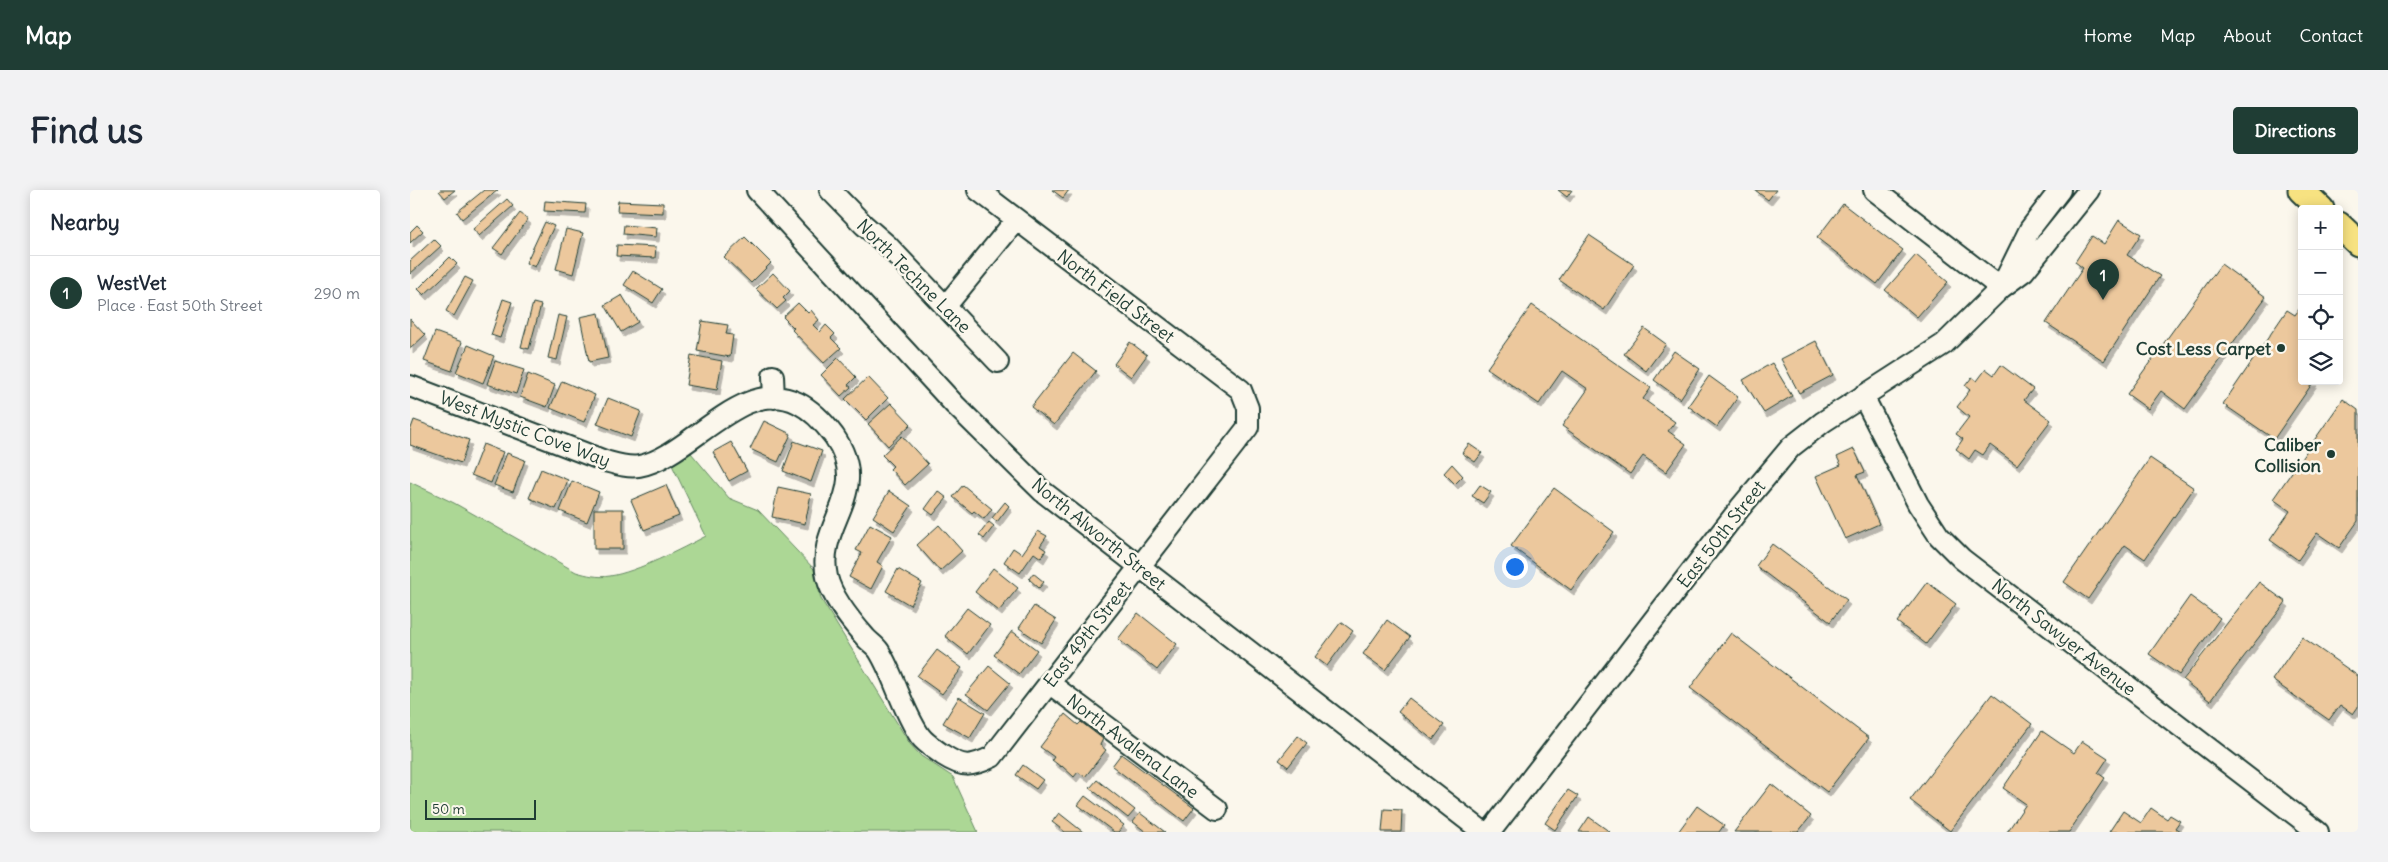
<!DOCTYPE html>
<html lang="en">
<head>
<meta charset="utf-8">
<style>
	body { margin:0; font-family:Delius,sans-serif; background:#f2f2f3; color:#1f2937 }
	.controls { position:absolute; right:15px; top:15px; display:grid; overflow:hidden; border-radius:5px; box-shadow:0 2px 12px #0003 }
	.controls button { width:45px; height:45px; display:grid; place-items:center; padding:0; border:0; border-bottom:1px solid #e0e1e3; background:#fff; color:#1f2937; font:25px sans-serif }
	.scale { position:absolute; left:15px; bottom:12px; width:111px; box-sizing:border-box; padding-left:5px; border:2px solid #1f3d34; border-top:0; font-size:14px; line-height:18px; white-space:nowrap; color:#1f3d34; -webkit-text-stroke:4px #fbf7ec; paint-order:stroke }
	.you { position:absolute; left:1104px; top:376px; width:18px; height:18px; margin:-12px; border:4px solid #fff; border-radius:50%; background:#1a73e8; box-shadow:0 0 0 8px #1a73e833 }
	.badge { display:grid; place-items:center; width:32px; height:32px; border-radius:50%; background:#1f3d34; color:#fff; font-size:16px; font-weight:700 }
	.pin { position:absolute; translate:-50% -41px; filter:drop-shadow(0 1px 2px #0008) }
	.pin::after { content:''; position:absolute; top:26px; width:18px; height:15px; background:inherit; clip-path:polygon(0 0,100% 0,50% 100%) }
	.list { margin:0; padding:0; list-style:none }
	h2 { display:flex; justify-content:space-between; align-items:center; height:65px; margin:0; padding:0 20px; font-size:21px }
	h2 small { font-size:16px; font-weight:400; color:#747a83 }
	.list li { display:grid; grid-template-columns:32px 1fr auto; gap:15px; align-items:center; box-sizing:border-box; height:75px; padding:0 20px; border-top:1px solid #e0e1e3 }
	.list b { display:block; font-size:19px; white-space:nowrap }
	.list p { margin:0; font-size:16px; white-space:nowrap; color:#747a83 }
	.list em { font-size:16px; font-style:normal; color:#747a83 }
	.icon { flex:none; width:28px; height:28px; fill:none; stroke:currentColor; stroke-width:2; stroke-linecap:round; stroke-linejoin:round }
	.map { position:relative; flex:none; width:1948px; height:642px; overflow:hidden; border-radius:5px }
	header { display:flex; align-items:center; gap:30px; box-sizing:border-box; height:70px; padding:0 25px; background:#1f3d34; color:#fff }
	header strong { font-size:24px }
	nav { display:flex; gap:28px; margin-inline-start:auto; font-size:18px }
	.intro { display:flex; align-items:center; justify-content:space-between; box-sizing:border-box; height:120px; padding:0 30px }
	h1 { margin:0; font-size:35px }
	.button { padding:12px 22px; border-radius:5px; background:#1f3d34; color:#fff; font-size:18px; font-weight:700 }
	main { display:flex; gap:30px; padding:0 30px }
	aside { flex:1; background:#fff; border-radius:5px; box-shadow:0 2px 12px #0003 }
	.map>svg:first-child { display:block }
	.green { fill:#acd795; stroke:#668a64 }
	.building { fill:#ecc89d; stroke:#1f3d34; filter:url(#shadow) }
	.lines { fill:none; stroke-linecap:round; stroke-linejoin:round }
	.minor-casing { stroke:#1f3d34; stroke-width:24 }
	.major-casing { stroke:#1f3d34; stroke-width:29 }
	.minor { stroke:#fbf7ec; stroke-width:20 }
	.major { stroke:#f7e281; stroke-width:25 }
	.poi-dot { fill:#1f3d34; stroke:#fbf7ec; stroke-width:2 }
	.labels { text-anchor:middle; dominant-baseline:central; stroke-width:5; stroke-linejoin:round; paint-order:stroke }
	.street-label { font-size:18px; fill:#1f3d34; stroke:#fbf7ec }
	.poi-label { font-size:18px; font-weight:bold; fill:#1f3d34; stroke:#fbf7ec; text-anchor:end }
</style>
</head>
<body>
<header>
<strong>Map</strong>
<nav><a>Home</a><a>Map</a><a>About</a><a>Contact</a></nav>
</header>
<div class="intro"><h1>Find us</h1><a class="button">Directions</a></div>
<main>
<aside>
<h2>Nearby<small></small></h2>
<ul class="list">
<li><span class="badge">1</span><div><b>WestVet</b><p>Place · East 50th Street</p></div><em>290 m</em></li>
</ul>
</aside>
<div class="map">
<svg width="1948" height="642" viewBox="0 0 1948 642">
	<defs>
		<filter id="shadow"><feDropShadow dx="3" dy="5" stdDeviation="0" flood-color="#0004"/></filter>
	</defs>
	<rect width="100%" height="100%" fill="#fbf7ec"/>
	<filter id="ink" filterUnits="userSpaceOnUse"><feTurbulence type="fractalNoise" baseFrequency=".02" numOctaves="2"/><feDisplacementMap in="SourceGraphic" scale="10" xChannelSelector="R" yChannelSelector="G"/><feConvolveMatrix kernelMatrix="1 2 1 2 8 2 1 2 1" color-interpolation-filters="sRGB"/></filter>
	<g filter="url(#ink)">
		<path class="green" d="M281,263L319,308L348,320L404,379L411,409L500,554L511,566L543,587L568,642H0V292L44,313L166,382C177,385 188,388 200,386C227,382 271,359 296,346L262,275Z"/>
		<path class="building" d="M30,0H45L35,8L29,1Z
			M74,0H88L52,29L47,22Z
			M642,0H659L653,8Z
			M1148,0H1162L1157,7Z
			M1345,0H1366L1358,10Z
			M97,9L103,16L69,46L63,39Z
			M135,11L176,14L175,23L134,21Z
			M208,11L253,13V23L207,21Z
			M1433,14L1493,60L1467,94L1407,48Z
			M110,23L118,29L92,64L83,58Z
			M1709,30L1731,44L1717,65L1750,86L1694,171L1636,133L1673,78L1665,72L1682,46L1694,54Z
			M135,32L144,36L125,77L116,73Z
			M7,35L13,41L0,53V42Z
			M214,35L247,38L246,47L213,44Z
			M156,39L173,43L163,84L146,79Z
			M1179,45L1224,75L1194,120L1149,90Z
			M335,47L361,73L341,93L314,67Z
			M24,49L31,56L0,84V71Z
			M207,55L246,57L245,68L206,66Z
			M1506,65L1538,92L1507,127L1475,100Z
			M40,67L47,74L14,105L8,99Z
			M1811,74L1856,107L1775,219L1751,201L1738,219L1717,204Z
			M223,81L252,99L243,113L214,95Z
			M363,83L380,101L373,108L376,111L367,119L346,99Z
			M55,87L63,91L44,126L36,121Z
			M212,105L228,132L211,142L195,115Z
			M93,109L102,112L90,148L81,145Z
			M123,113L131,115L119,159L111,157Z
			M388,113L398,123L401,120L409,130L403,135L410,142L416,135L425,144L421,148L431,158L414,173L382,140L384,138L373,127Z
			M1122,115L1241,198L1233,209L1265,232L1258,241L1276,254L1256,282L1233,266L1220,284L1152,236L1178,199L1152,181L1129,214L1077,178Z
			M1892,115V191H1904L1864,249L1813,214L1877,120L1885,125Z
			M189,123L198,168L179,172L170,127Z
			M148,125L157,127L147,170L138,168Z
			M0,129L15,145L0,159Z
			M292,131L318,135L316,144L323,145L320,167L287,161Z
			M1234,138L1256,154L1236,181L1214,164Z
			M25,142L52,152L42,181L14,171Z
			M1406,151L1423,185L1389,203L1371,169Z
			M720,152L737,165L721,187L704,174Z
			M58,155L84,166L73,193L46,182Z
			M1264,161L1290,179L1270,209L1244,190Z
			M663,163L686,181L644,235L621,217Z
			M281,165L312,171L307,200L276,195Z
			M428,168L446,187L438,195L441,197L431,206L411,185Z
			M85,171L114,180L106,204L77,194Z
			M1362,173L1382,206L1354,223L1333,190Z
			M1591,175L1623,199L1614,210L1641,230L1607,275L1580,255L1573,265L1565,260L1559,269L1546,259L1553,249L1546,244L1559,227L1547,217L1560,200L1555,196L1562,187L1567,191L1576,179L1584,185Z
			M118,184L145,195L137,217L110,207Z
			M1299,186L1328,207L1307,237L1278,216Z
			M458,187L478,208L456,230L435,209Z
			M152,191L185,205L174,232L140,218Z
			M198,208L231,221L221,247L187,234Z
			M1933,209L1948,220V331L1929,358L1907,343L1888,370L1860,350L1880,321L1863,309Z
			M481,213L501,234L478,256L458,234Z
			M4,230L59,250L51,273L0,255V241Z
			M354,231L381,244L368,272L340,259Z
			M492,246L518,274L495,295L480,279L483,276L472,265Z
			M384,251L412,261L401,292L373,281Z
			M321,252L337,281L319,291L303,262Z
			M73,254L93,262L81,293L61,285Z
			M1059,254L1072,263L1065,272L1052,263Z
			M1444,259L1455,282L1447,285L1469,334L1435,349L1406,286L1431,275L1427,267Z
			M97,263L115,270L103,302L84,295Z
			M1740,268L1784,298L1735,369L1715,355L1678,409L1654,392Z
			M1042,274L1053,286L1045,294L1034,283Z
			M131,279L158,290L146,319L119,308Z
			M162,291L189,302L177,332L150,321Z
			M256,295L269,326L234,340L221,310Z
			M553,295L582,319L574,329L564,321L562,323L543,307Z
			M1070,295L1081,302L1073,313L1062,306Z
			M368,297L401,304L395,334L362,327Z
			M1144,298L1204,342L1161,400L1101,356Z
			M479,301L501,316L484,341L463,327Z
			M528,301L537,308L523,325L515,319Z
			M595,312L599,316L587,332L582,328Z
			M184,319H213V359H184Z
			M579,332L584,336L574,349L569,345Z
			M460,334L482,346L467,372L473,376L461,399L439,387L452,363L446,360Z
			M529,335L552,361L530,381L507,355Z
			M628,341L637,346L630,356L636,360L631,368L624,363L610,383L594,372L603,358L612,364Z
			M1362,354L1437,410L1420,432L1346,376Z
			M583,378L608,398L589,421L565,402Z
			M488,379L512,393L500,415L476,401Z
			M623,383L634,392L629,398L619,389Z
			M1517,392L1546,414L1516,454L1487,432Z
			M1849,392L1876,412L1800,511L1773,490Z
			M1780,406L1810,428L1769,485L1739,464Z
			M624,416L646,430L631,453L609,438Z
			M557,418L580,435L558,464L535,446Z
			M728,423L767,454L747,480L708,449Z
			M977,430L1000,447L975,480L953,464Z
			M931,432L943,441L917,476L905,467Z
			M602,441L627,460L609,484L584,465Z
			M1321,443L1459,548L1417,602L1280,498Z
			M1892,447L1948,486V517L1943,524L1930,515L1919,530L1862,490Z
			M527,460L552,478L532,504L507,486Z
			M579,476L600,493L578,520L556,504Z
			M1582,504L1622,534L1540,641L1500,610Z
			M549,507L575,523L560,548L533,533Z
			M999,508L1034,535L1023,550L988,522Z
			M655,524L668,535L671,532L693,549L690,555L696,560L675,587L668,582L664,587L652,576L651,577L642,570L644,567L630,557Z
			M1632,541L1664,563L1672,551L1698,568L1688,583L1695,588L1659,642H1597L1616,614L1593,598Z
			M888,546L897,553L878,577L869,570Z
			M711,564L784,618L774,631L702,576Z
			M613,575L633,590L626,599L606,585Z
			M687,590L725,620L718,628L680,598Z
			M1361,594L1401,626L1388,642H1324Z
			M1158,600L1168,606L1145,640L1135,633Z
			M675,606L714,635L708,642H704L668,615Z
			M1287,616L1314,635L1309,642H1268Z
			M1741,618L1757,629L1760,625L1770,631L1765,638L1772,642H1699L1713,621L1731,633Z
			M974,619L992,620L991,642H972Z
			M649,623L673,642H655L642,632Z
			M730,623L755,642H736L723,632Z
			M1179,627L1200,642H1169Z"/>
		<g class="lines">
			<g class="minor-casing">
				<path id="minor" d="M347,0L545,215L632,301L1073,642
					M420,0L454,35L477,55L588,172
					M1464,0L1591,98
					M1594,92L1620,39L1650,0
					M535,117L606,30
					M363,186L364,208
					M0,196L195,271C206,274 218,278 229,276C280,267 332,185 388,213C402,220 415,234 424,246C464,304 405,332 417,387C422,408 441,431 455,447C459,452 465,455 469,461C485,487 492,520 510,546C516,554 525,559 533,565C553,578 561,577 582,567L838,237V218L831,200L568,0
					M1453,206L1508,314L1529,346L1552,369L1908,642
					M639,493L807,619
					M1080,642L1330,318L1381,257L1413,232L1534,154L1591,98L1614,81L1679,0"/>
			</g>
			<g class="major-casing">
				<path id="major" d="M1891,0L1911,19
					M1929,35L1948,53"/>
			</g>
			<use href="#minor" class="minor"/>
			<use href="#major" class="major"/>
		</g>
	</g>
	<g class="poi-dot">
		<circle cx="1871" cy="158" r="5"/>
		<circle cx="1921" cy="264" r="5"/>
	</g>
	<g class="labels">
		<g class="street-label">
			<text transform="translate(504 86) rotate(45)">North Techne Lane</text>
			<text transform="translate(706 106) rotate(37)">North Field Street</text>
			<text transform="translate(115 239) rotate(21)">West Mystic Cove Way</text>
			<text transform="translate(689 344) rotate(39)">North Alworth Street</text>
			<text transform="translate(1311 344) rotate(-52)">East 50th Street</text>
			<text transform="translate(677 444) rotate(-52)">East 49th Street</text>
			<text transform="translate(1654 447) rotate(38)">North Sawyer Avenue</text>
			<text transform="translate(723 556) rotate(37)">North Avalena Lane</text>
		</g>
		<g class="poi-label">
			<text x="1861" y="158">Cost Less Carpet</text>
			<text x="1911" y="254">Caliber<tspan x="1911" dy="21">Collision</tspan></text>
		</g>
	</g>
</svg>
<div class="controls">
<button>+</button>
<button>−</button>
<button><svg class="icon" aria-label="locate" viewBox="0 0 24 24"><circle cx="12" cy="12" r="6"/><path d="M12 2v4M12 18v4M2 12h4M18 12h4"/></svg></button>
<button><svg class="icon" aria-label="layers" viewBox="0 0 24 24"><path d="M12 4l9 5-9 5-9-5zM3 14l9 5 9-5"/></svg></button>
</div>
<div class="scale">50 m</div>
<div class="you"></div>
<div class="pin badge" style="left:1693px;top:110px">1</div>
</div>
</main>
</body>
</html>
